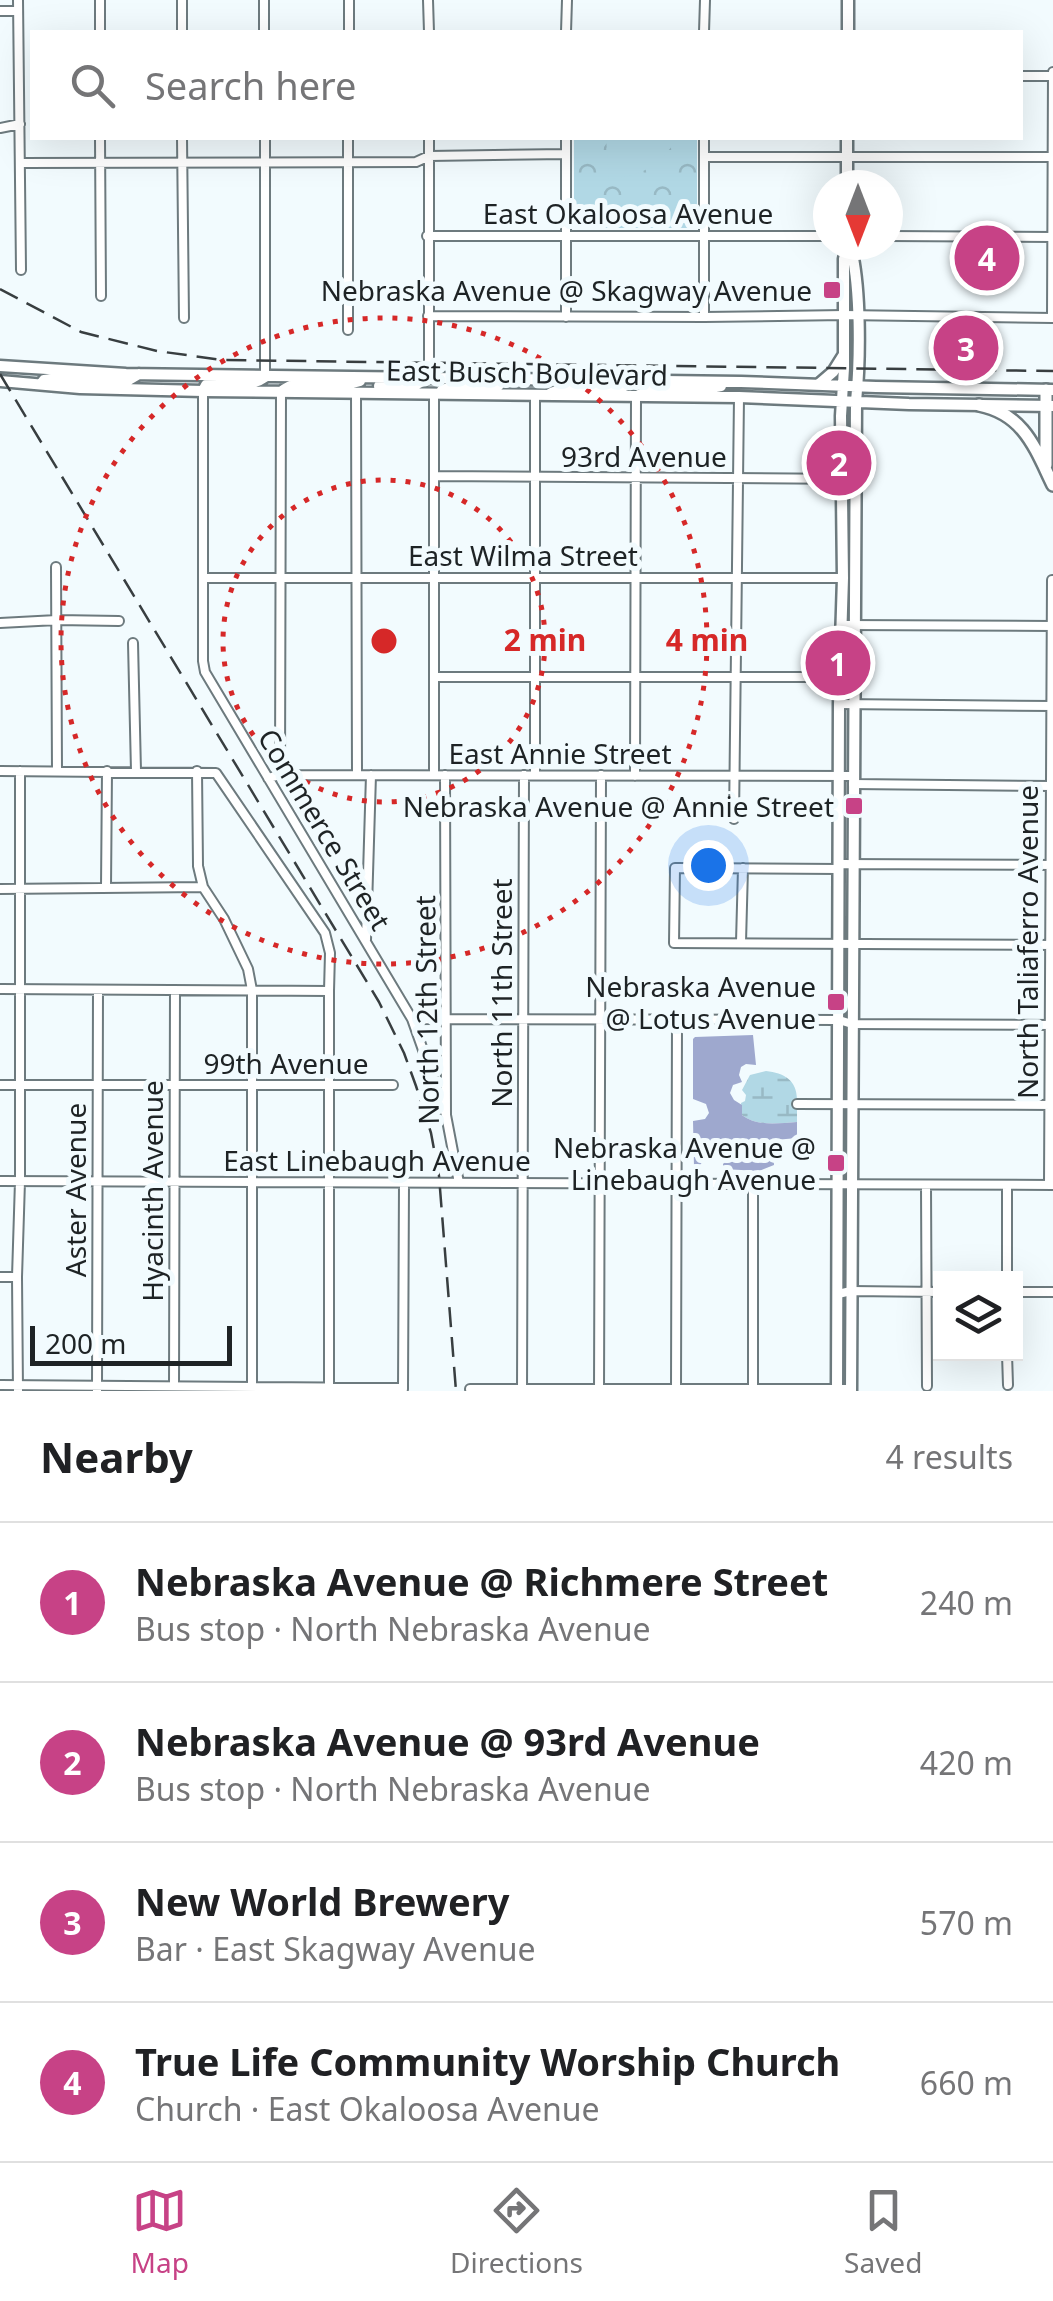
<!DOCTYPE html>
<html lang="en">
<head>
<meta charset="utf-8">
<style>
	body { margin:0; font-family:"Noto Sans",sans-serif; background:#f6f6f6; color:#202124 }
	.controls { position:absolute; right:30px; bottom:30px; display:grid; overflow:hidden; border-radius:0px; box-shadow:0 10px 40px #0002 }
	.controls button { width:90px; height:90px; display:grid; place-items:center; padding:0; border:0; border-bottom:2px solid #e0e0e0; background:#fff; color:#202124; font:50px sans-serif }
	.compass { position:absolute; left:813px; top:170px; width:90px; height:90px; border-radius:50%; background:#fff; box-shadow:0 10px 40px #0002; rotate:180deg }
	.scale { position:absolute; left:30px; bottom:25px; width:202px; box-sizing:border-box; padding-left:10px; border:5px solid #1e2325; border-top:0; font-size:28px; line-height:35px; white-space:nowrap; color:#1e2325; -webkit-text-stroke:8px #f2fbfe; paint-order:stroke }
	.you { position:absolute; left:708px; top:865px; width:35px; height:35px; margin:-25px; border:8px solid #fff; border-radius:50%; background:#1a73e8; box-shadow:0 0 0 15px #1a73e833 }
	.badge { display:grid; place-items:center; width:65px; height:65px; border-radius:50%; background:#c74286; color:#fff; font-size:32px; font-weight:700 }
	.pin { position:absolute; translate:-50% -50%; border:5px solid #fff; box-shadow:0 2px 10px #0006 }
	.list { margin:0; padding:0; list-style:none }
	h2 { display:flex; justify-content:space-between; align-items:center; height:130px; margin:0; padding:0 40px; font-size:42px }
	h2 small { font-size:32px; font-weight:400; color:#757577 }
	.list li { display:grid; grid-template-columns:65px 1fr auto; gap:30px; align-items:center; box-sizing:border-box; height:160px; padding:0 40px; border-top:2px solid #e0e0e0 }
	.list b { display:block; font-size:38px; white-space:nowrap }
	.list p { margin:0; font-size:32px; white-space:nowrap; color:#757577 }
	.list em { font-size:32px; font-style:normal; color:#757577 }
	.icon { flex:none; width:55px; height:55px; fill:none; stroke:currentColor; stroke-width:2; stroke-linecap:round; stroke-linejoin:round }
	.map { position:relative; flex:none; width:1053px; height:1391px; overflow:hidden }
	.search { position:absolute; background:#fff; box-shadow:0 10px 40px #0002; left:30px; right:30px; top:30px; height:110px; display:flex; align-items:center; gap:25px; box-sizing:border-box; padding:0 35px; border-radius:0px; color:#757577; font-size:38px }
	.sheet { height:770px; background:#fff }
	nav { display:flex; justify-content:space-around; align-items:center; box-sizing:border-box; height:140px; border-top:2px solid #e0e0e0; background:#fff; font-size:28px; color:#757577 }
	nav a { display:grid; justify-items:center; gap:5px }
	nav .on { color:#c74286 }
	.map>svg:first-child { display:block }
	.wetland { fill:url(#wetland-marsh) }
	.park { fill:url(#park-crowns) }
	.garden { fill:#b1d8e5 }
	.water { fill:#9ea8ce }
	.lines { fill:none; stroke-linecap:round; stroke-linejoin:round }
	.minor-casing { stroke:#6d7a7e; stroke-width:12 }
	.major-casing { stroke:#6d7a7e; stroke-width:15 }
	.highway-casing { stroke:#6d7a7e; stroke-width:16 }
	.minor { stroke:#fff; stroke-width:8 }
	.major { stroke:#fff; stroke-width:10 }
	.highway { stroke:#fff; stroke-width:11 }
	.rail { stroke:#383e40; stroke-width:2.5; stroke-dasharray:20 10; stroke-linecap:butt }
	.ring { fill:none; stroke:#d62828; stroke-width:5; stroke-dasharray:5 10 }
	.poi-dot { fill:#c74286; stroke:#f2fbfe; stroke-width:4 }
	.labels { text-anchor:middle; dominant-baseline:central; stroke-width:10; stroke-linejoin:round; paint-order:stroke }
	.street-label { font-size:28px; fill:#1e2325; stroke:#f2fbfe }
	.poi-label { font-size:28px; fill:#1e2325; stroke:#f2fbfe; text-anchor:end }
	.centre { fill:#d62828; stroke:#f2fbfe; stroke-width:5 }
	.ring-label { font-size:30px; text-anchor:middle; font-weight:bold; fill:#d62828; stroke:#f2fbfe; stroke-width:10; stroke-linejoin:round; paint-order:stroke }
</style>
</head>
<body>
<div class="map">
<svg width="1053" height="1391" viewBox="0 0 1053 1391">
	<defs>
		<pattern id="wetland-marsh" width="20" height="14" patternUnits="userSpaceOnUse" patternTransform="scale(2.5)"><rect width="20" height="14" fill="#b1d8e5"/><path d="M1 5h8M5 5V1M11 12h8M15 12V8" fill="none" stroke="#98b9c4"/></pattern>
		<pattern id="park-crowns" width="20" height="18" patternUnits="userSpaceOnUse" patternTransform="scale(2.5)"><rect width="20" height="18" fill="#b1d8e5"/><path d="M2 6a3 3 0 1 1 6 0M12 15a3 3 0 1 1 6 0" fill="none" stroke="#98b9c4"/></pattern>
	</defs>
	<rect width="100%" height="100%" fill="#f2fbfe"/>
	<path class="wetland" d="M766,1071C784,1073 797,1080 797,1100L794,1101V1107L797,1108V1122C779,1123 757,1127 742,1115L741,1103L745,1101L746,1095L742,1090L750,1075Z"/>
	<path class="park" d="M574,138H697V228H576L574,226Z"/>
	<path class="garden" d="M606,138H678C658,166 644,176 609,179Z"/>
	<path class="water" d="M753,1035L756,1065L746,1064L741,1067L739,1075L742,1082L733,1085L730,1093L734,1100L742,1105V1115C757,1127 779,1123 797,1122V1138L775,1140L773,1146L774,1165L759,1171L723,1169V1164L731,1156V1145L724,1139H715L709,1146L707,1157L697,1168L694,1167L693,1121L705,1119L709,1113L706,1104L693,1099V1039L695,1037Z"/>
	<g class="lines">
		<g class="minor-casing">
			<path id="minor" d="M18,0L21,270
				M100,0V32
				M182,0V32
				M264,0V32
				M428,0L429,32
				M0,11H18
				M349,32V0
				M566,32L567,0
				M704,32L705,0
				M1020,76H1053
				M0,128L20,124
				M100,138L101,296
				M182,138L184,318
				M704,157H1053
				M21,163L416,162L429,156L566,154
				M427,236H828
				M888,236L1053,237
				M428,316L704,317L844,315L1053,318
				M566,317V138
				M704,317V138
				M1052,318L1053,72
				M348,330V138
				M265,376V138
				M429,378V138
				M203,391V661L205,672L412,1019L446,1115
				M356,392L357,775
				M434,394V775
				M434,476L855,479
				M56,567L57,771
				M203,578H843
				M0,623L57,620L119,621
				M842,625L1053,626
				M133,643L136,771
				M434,677H840
				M839,704L1053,706
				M0,771L216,773L325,933L330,953L329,991V1391
				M197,771L198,866L203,887L224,919L248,969L252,990V1391
				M280,775L281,392
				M445,775L446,1115L459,1183
				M535,775V395
				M635,776L636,397
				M268,778L280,775L852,776
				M853,784L1053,786
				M734,819L739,397
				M839,864L1053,865
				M839,869L675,868L674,943L1053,945
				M106,887L107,771
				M0,889L203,887
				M366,940L371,775
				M741,942L743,868
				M0,989L329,991
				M412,1019L839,1020L852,1024L1053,1025
				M0,1085H393
				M797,1104L1053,1105
				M0,1181L1053,1185
				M1049,1185L1052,580
				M926,1186L927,1386
				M0,1277H17
				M1007,1278V1185
				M1016,1292H1053
				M838,1294L851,1291L940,1292
				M1007,1354L1008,1385
				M0,1385L403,1388
				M403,1389L404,1184
				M470,1389H851
				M676,1390L677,1020
				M18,1391L17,1277L20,1181V771
				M97,1391L98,990
				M174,1391L175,990
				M522,1391L524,775
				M599,1391L601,775
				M753,1391V1185"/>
		</g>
		<g class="major-casing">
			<path id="major" d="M848,32V0
				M847,138V185
				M850,245C861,286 860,359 856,402L851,1391
				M0,366L126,374L741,382L876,387L1053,390
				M0,381L80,388L203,391L739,397L909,404L1053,406
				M41,384L44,380L52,379L127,381L139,374
				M819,384L833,372L843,356
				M379,386L415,385L426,379
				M442,390L455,386L499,385
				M203,391L206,385C225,383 249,389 265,377
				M281,392C301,374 336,389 360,381
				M551,393C576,382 607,396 632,383
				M639,395C664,382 694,392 721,386
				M837,1391L839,704L843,578L841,416L844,368V259L847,245"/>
		</g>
		<g class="highway-casing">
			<path id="highway" d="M979,405C1024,414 1035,448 1053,485
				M1046,465V390"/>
		</g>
		<use href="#minor" class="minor"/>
		<use href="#major" class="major"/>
		<use href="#highway" class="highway"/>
		<path class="rail" d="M0,289L81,332L157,351L222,360L1053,371
			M0,374L379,1002L404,1053L416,1086L431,1133L439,1176L456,1391"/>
	</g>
	<g class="ring">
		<circle cx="384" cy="641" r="161"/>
		<circle cx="384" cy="641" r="323"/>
	</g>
	<g class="poi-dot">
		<rect x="822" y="280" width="20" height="20" rx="5"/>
		<rect x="844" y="796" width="20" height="20" rx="5"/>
		<rect x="826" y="992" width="20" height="20" rx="5"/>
		<rect x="826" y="1153" width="20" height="20" rx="5"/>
	</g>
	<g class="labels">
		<g class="street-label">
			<text x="628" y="213">East Okaloosa Avenue</text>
			<text transform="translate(527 372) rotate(1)">East Busch Boulevard</text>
			<text x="644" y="456">93rd Avenue</text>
			<text x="523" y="555">East Wilma Street</text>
			<text x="560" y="753">East Annie Street</text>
			<text transform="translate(325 829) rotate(59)">Commerce Street</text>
			<text transform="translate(1027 942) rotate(-90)">North Taliaferro Avenue</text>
			<text transform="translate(501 993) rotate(-90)">North 11th Street</text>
			<text transform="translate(426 1010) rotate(-91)">North 12th Street</text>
			<text x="286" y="1063">99th Avenue</text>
			<text x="377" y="1160">East Linebaugh Avenue</text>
			<text transform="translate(75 1190) rotate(-90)">Aster Avenue</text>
			<text transform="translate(152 1191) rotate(-90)">Hyacinth Avenue</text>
		</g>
		<g class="poi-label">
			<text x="812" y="290">Nebraska Avenue @ Skagway Avenue</text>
			<text x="834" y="806">Nebraska Avenue @ Annie Street</text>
			<text x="816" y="986">Nebraska Avenue<tspan x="816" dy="32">@ Lotus Avenue</tspan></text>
			<text x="816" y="1147">Nebraska Avenue @<tspan x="816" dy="32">Linebaugh Avenue</tspan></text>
		</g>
	</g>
	<circle cx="384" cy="641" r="15" class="centre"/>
	<g class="ring-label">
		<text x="545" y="651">2 min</text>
		<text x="707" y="651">4 min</text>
	</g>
</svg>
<div class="controls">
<button><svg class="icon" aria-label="layers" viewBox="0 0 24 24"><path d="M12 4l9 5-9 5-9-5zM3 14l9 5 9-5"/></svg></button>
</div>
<svg class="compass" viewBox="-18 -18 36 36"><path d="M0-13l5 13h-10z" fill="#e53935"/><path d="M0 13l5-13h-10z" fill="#757577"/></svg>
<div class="scale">200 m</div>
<div class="you"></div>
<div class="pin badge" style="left:838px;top:663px">1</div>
<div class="pin badge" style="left:839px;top:463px">2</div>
<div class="pin badge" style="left:966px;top:348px">3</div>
<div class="pin badge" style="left:987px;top:258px">4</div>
<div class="search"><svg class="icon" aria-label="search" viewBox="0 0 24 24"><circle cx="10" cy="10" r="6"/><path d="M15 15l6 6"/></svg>Search here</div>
</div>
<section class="sheet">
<h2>Nearby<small>4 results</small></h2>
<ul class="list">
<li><span class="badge">1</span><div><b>Nebraska Avenue @ Richmere Street</b><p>Bus stop · North Nebraska Avenue</p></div><em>240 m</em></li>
<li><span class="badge">2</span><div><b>Nebraska Avenue @ 93rd Avenue</b><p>Bus stop · North Nebraska Avenue</p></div><em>420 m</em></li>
<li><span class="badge">3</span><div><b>New World Brewery</b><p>Bar · East Skagway Avenue</p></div><em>570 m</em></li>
<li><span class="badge">4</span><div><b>True Life Community Worship Church</b><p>Church · East Okaloosa Avenue</p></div><em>660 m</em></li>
</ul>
</section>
<nav>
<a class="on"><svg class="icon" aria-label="map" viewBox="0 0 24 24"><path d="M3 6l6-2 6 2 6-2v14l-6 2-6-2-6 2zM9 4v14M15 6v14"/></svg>Map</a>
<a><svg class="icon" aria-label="directions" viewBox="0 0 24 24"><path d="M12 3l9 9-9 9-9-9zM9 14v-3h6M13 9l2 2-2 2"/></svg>Directions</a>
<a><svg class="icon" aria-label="saved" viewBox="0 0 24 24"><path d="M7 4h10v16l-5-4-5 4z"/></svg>Saved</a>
</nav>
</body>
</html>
